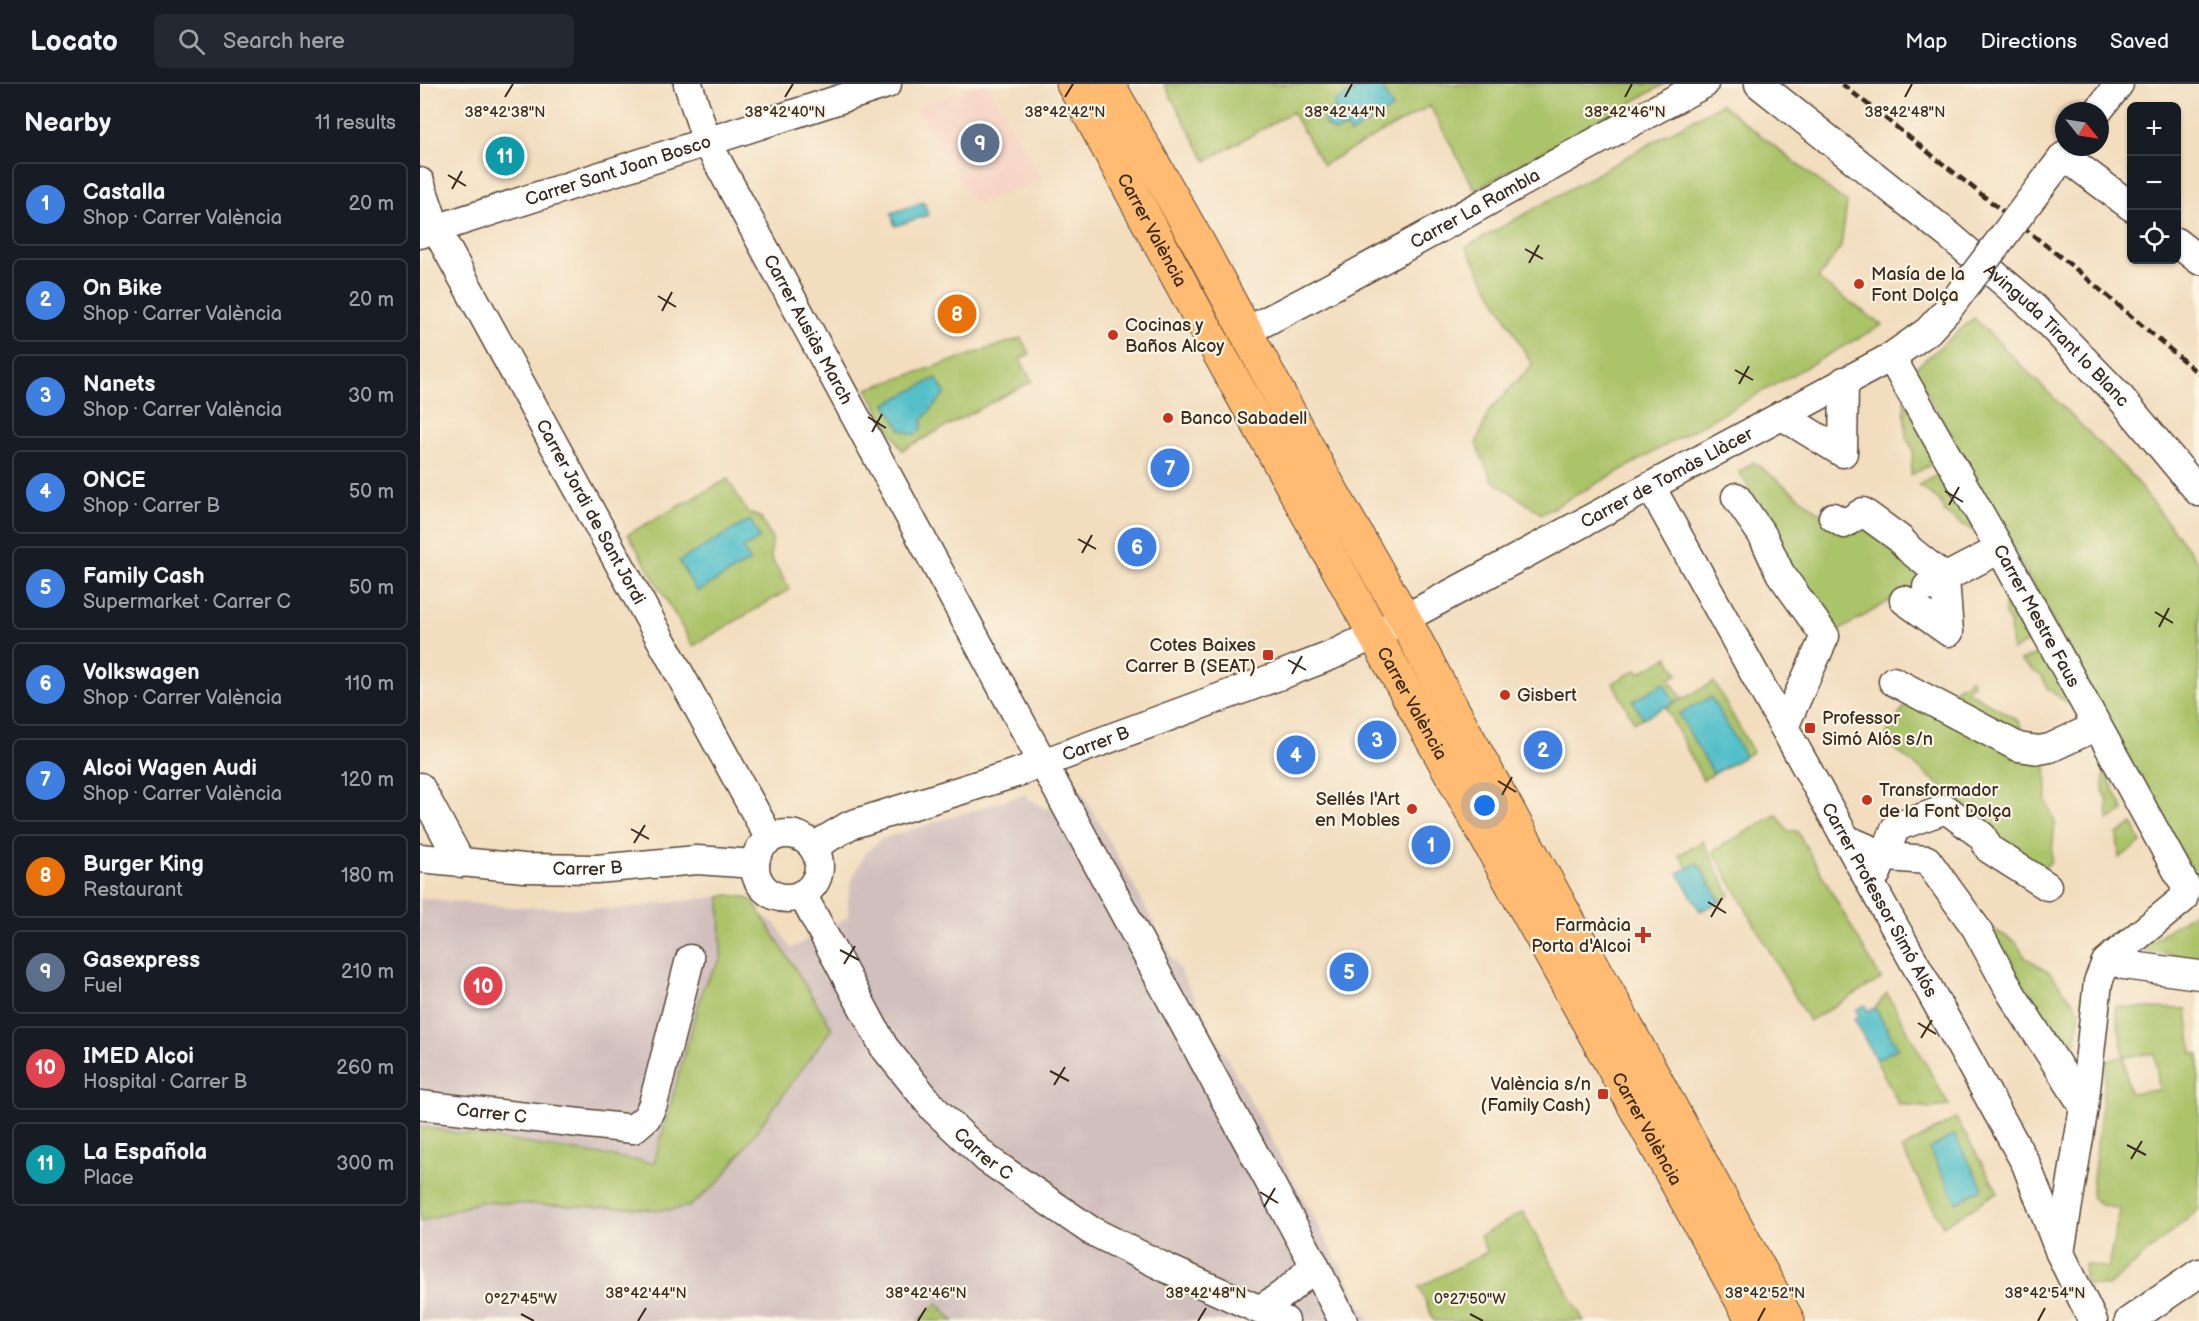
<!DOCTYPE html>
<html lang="en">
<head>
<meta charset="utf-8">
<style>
	body { margin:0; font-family:"Balsamiq Sans",sans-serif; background:#242831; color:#f1f3f6 }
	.controls { position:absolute; right:18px; top:18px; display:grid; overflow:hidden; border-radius:9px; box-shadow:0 2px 4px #0004 }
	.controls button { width:54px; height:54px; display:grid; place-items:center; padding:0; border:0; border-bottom:2px solid #363941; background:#171b24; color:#f1f3f6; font:30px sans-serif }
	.compass { position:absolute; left:1635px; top:18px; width:54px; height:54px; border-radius:50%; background:#171b24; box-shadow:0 2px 4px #0004; rotate:120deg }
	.you { position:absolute; left:1065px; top:722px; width:21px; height:21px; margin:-15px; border:4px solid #fff; border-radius:50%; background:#1a73e8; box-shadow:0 0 0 9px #1a73e833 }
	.badge { display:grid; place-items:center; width:39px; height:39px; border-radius:50%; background:#0b8043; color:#fff; font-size:20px; font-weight:700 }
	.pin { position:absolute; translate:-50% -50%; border:3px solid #fff; box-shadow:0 2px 6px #0006 }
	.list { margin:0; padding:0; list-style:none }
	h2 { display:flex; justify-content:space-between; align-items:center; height:78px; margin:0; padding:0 24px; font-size:26px }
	h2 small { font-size:20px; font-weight:400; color:#9ea1a6 }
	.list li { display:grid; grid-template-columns:39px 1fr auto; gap:18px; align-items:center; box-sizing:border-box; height:84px; margin:0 12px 12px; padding:0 12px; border:2px solid #363941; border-radius:9px }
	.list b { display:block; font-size:22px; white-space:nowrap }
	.list p { margin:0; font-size:20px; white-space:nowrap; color:#9ea1a6 }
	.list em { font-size:20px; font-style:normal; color:#9ea1a6 }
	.icon { flex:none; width:33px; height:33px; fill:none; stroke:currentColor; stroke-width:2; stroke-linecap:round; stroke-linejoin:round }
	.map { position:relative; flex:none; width:1779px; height:1237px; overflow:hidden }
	header { display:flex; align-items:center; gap:36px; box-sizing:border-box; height:84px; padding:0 30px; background:#171b24; border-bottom:2px solid #363941 }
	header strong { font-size:28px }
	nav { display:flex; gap:33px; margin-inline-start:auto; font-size:21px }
	.search { width:420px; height:54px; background:#242831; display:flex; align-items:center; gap:15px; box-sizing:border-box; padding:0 21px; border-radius:9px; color:#9ea1a6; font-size:22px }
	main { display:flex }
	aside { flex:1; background:#171b24 }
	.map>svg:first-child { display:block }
	.built { fill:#f6d2c3 }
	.industrial { fill:#d1bfbd }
	.green { fill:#abc369; stroke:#737644; stroke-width:1.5; fill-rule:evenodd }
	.water { fill:#52bfc9; stroke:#467474; stroke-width:1.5 }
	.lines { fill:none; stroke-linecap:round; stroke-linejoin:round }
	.minor-casing { stroke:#564536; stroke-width:31 }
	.major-casing { stroke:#564536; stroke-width:35 }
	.minor { stroke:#fff; stroke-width:28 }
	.major { stroke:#febb71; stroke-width:33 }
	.rail { stroke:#3b2a1e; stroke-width:4.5; stroke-dasharray:9 4.5; stroke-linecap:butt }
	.minor-bridge-casing { stroke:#564536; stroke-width:31; stroke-linecap:butt }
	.minor-bridge { stroke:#fff; stroke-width:28 }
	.ticks { fill:none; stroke:#3b2a1e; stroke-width:2 }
	.poi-dot { fill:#c8321e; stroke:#fcf5e5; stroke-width:2 }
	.labels { text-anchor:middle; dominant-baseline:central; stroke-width:4.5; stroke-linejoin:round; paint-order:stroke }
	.street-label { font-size:18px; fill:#3b2a1e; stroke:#fcf5e5 }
	.poi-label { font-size:18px; fill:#3b2a1e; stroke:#fcf5e5; text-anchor:start }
	.ticks-label { font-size:15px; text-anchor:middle; fill:#3b2a1e; stroke:#fcf5e5; stroke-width:4.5; stroke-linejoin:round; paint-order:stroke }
</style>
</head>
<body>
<header>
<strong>Locato</strong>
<div class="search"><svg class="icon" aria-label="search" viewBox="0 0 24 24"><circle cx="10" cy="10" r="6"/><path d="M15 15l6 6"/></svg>Search here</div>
<nav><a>Map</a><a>Directions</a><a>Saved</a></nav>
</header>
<main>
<aside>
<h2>Nearby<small>11 results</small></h2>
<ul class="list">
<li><span class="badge" style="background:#3f7fe0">1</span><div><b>Castalla</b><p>Shop · Carrer València</p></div><em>20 m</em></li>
<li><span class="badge" style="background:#3f7fe0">2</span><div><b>On Bike</b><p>Shop · Carrer València</p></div><em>20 m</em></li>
<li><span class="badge" style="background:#3f7fe0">3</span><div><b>Nanets</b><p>Shop · Carrer València</p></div><em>30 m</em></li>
<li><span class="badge" style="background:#3f7fe0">4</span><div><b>ONCE</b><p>Shop · Carrer B</p></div><em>50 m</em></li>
<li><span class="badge" style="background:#3f7fe0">5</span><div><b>Family Cash</b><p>Supermarket · Carrer C</p></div><em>50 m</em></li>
<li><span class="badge" style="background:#3f7fe0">6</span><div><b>Volkswagen</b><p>Shop · Carrer València</p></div><em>110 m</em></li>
<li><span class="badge" style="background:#3f7fe0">7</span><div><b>Alcoi Wagen Audi</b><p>Shop · Carrer València</p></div><em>120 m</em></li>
<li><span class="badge" style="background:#e8710a">8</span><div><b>Burger King</b><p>Restaurant</p></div><em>180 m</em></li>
<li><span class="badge" style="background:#5c6f8a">9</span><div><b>Gasexpress</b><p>Fuel</p></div><em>210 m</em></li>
<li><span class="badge" style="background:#e0444e">10</span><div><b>IMED Alcoi</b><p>Hospital · Carrer B</p></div><em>260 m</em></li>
<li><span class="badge" style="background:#0f9aa8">11</span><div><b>La Española</b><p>Place</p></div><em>300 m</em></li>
</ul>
</aside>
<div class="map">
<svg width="1779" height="1237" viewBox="0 0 1779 1237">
	<rect width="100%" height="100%" fill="#fcf5e5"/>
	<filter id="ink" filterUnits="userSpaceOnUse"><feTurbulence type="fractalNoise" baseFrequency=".0167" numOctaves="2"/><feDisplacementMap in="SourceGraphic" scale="12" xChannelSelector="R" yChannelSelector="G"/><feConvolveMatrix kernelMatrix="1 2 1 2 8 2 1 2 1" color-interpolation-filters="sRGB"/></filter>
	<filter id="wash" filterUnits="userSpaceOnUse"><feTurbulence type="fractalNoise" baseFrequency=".008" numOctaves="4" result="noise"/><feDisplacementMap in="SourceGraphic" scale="24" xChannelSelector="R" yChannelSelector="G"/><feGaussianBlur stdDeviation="1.35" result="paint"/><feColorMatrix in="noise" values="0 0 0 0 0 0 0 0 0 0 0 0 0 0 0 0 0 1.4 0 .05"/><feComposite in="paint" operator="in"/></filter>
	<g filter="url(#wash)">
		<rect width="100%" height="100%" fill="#f2ddbe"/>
		<path class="built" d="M563,0H568L622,96L555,121L496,22Z"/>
		<path class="industrial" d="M662,707L950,1237H0V814L88,823L201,825L308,811L355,839L371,865L428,833V817L431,799L438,782L448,767L461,755L606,710L608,714L626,725Z"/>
		<path class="green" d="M744,0H1245L1055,106L1010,22L903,81L872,28L786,77Z
			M1301,20L1427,119L1421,163L1398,195L1462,241L1122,430L1072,396L1056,360L1069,327L1112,281L1046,163Z
			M1554,234L1711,391L1779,479V801L1494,285Z
			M601,254L610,270L600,275L612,297L482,366L447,305Z
			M1484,315L1516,378L1491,391L1493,365L1486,354Z
			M1334,378L1422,446L1443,438L1484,472L1503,497L1415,549L1368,486L1359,452L1319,388Z
			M1524,388L1561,452L1526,430L1519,416L1498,401Z
			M308,395L327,428L340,433L352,455L351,474L370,505L273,562L208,450Z
			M1584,496L1615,554L1592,567L1590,539L1585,530Z
			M1625,566L1656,625L1628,605L1622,593L1600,577Z
			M1248,573L1258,590L1249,595L1261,613L1254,618L1243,600L1213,617L1223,634L1214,638L1193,599L1216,586L1219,589Z
			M1551,595L1553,600L1546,606L1599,637L1603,648L1621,658L1522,614Z
			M1294,598L1333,668L1283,696L1246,624Z
			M1489,616L1626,674L1627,718L1635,739L1631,778L1619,787L1580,757L1570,742L1463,655Z
			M1684,684L1704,727L1688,736L1687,714L1683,706Z
			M1357,730L1367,747H1377L1461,895L1389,937L1293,767Z
			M1713,740L1721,759L1699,774L1697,750Z
			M1283,757L1310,811L1301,818L1278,779L1267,784L1259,771Z
			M308,811L325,813L333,817L412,944L300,1097L270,1122L250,1126L59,1118L0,1138V1043L234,1079L284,901L301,875L300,813Z
			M1779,825V874L1719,866Z
			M1563,840L1595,857L1605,873L1630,889L1660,927L1652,982Z
			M1467,909L1529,1022L1511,1024L1479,1020L1456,976L1478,964L1455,924Z
			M1695,923L1767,925L1772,970H1779V1125L1688,1202L1663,1200L1665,1180L1688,1184L1700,1125L1681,1121L1671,1113L1687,977L1704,972ZM1735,969L1739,1006L1709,1009L1704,973Z
			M1536,1034L1578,1108L1523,1142L1482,1065Z
			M1103,1128L1164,1237H1014L999,1203L1067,1168L1060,1152Z
			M517,1219L534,1237H498Z"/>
		<path class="water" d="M947,0H960L973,24L930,50L926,43L916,48L906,42C901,33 907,27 916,25L913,19Z
			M504,118L508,131L475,142L471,129Z
			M516,294L525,309L503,335L501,345L495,351L481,346L466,320Z
			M330,436L340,454L323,464L330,477L277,508L259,477Z
			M1244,599L1254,618L1223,634L1213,617Z
			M1291,613L1325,672L1293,690L1259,630Z
			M1278,779L1301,818L1280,827L1258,789Z
			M1445,921L1448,927L1455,924L1478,964L1456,976L1434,935L1439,932L1436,926Z
			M1534,1051L1563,1104L1537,1119L1509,1065Z"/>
	</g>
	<g filter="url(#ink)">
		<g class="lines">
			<g class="minor-casing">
				<g id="minor">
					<path id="s1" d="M268,0L287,58L894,1180L923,1237"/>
					<path id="s2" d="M1339,0L1530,152L1614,224L1700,313L1779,408"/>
					<path d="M1678,27L1699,0"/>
					<path id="s3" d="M0,98L16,145L350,755"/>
					<path d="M1618,106L1644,72L1712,123"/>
					<path id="s4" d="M0,150L467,0"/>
					<path d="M1756,158L1779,176"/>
					<path id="s5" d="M825,248C980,170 1129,80 1284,0"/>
					<path id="s6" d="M1471,273L1580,465L1766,803L1763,815L1686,878L1678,898L1664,1023L1640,1169"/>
					<path d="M1361,331L1423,369L1424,297"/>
					<path id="s7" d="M1231,403L1606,1080L1640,1169L1673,1237"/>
					<path d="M1316,413L1343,452L1360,489L1405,552L1364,643"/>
					<path d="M1413,433L1424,440L1443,428L1480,455L1490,466L1525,494L1529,548L1484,516"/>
					<path d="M1507,503L1580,465"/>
					<path d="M1473,597L1598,663L1619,666L1630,664L1677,642"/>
					<path d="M0,703L41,779"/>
					<circle cx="367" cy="782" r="32"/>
					<path d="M1426,755L1468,773L1507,776L1556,844L1591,909L1664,1023"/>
					<path id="s8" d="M393,763L430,741L599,688L861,591L910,572L956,550L1471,273L1508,247L1529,224"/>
					<path id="s9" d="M0,774L104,784L176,785L277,776L335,780"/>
					<path d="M1457,789L1476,743L1526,725L1562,752L1569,765L1627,802"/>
					<path id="s10" d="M382,810L464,963L514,1025L567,1075L670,1146L746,1184L865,1237"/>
					<path d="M1694,871L1704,881L1779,891"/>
					<path id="s11" d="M0,1021L213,1045L227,1033L233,1020L270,875"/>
					<path d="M840,1225C862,1213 878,1200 894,1180"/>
					<path d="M1709,1237L1779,1189"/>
				</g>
			</g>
			<g class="major-casing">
				<g id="major">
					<path id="s12" d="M653,0L800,271L1333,1237"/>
					<path d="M688,0L780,162L903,392L984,534L1022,606L1368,1237"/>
				</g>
			</g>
			<use href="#minor" class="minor"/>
			<use href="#major" class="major"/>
			<path class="rail" d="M1422,0L1657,186L1779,290"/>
			<g class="minor-bridge-casing">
				<path id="minor-bridge" d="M1529,224L1618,106"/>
			</g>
			<use href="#minor-bridge" class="minor-bridge"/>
		</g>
	</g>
	<path class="ticks" d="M85,13L93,0M365,13L373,0M645,13L653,0M925,13L932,0M1205,13L1212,0M1485,13L1492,0M28,91L46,102M32,105L42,87M1105,165L1123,175M1109,179L1119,161M238,212L256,223M242,227L252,208M1315,286L1333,296M1319,300L1329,282M448,333L466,344M452,348L462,330M1525,407L1543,418M1529,421L1539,403M658,455L676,465M662,469L672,451M1735,528L1753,539M1739,543L1749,524M868,576L886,586M872,590L882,572M1078,697L1096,708M1082,711L1092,693M211,745L229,755M214,759L225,741M1288,818L1306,829M1291,833L1302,814M420,866L439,876M424,880L435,862M1498,939L1516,950M1501,954L1512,936M630,987L649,997M634,1001L645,983M1707,1061L1726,1071M1711,1075L1722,1057M840,1108L858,1119M844,1123L855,1104M101,1230L114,1237M1050,1230L1063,1237M218,1237L226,1224M498,1237L506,1224M778,1237L786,1224M1338,1237L1345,1224M1618,1237L1625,1224"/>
	<g class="poi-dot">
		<circle cx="1439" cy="200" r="6"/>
		<circle cx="693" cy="251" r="6"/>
		<circle cx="748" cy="334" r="6"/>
		<rect x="842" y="565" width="12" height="12" rx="3"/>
		<circle cx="1085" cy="611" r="6"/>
		<rect x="1384" y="638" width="12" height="12" rx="3"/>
		<circle cx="1447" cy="716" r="6"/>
		<circle cx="992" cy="725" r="6"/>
		<path d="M1220 842h6v6h6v6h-6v6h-6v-6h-6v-6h6z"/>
		<rect x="1177" y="1004" width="12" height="12" rx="3"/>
	</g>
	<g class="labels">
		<g class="street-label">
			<text stroke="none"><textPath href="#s4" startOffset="208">Carrer Sant Joan Bosco</textPath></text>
			<text stroke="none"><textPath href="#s5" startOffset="261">Carrer La Rambla</textPath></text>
			<text stroke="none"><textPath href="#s12" startOffset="166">Carrer València</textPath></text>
			<text stroke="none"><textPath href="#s1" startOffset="274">Carrer Ausiàs March</textPath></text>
			<text stroke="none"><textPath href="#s2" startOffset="390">Avinguda Tirant lo Blanc</textPath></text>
			<text stroke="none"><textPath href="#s8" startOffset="933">Carrer de Tomàs Llàcer</textPath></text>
			<text stroke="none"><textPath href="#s3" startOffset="372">Carrer Jordi de Sant Jordi</textPath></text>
			<text stroke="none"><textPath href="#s6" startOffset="297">Carrer Mestre Faus</textPath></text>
			<text stroke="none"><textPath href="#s12" startOffset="706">Carrer València</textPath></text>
			<text stroke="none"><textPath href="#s8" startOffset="302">Carrer B</textPath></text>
			<text stroke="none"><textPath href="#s9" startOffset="168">Carrer B</textPath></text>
			<text stroke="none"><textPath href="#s7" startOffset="472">Carrer Professor Simó Alós</textPath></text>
			<text stroke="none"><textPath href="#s11" startOffset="72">Carrer C</textPath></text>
			<text stroke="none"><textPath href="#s12" startOffset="1192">Carrer València</textPath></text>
			<text stroke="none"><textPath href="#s10" startOffset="320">Carrer C</textPath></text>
		</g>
		<g class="poi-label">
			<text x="1451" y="190">Masía de la<tspan x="1451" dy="21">Font Dolça</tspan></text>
			<text x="705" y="241">Cocinas y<tspan x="705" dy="21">Baños Alcoy</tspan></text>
			<text x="760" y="334">Banco Sabadell</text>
			<text x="836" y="561" text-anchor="end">Cotes Baixes<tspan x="836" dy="21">Carrer B (SEAT)</tspan></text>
			<text x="1097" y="611">Gisbert</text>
			<text x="1402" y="634">Professor<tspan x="1402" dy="21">Simó Alós s/n</tspan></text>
			<text x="1459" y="706">Transformador<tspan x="1459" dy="21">de la Font Dolça</tspan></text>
			<text x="980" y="715" text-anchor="end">Sellés l'Art<tspan x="980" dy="21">en Mobles</tspan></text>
			<text x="1211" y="841" text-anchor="end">Farmàcia<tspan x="1211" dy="21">Porta d'Alcoi</tspan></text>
			<text x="1171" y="1000" text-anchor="end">València s/n<tspan x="1171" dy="21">(Family Cash)</tspan></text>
		</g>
	</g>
	<g class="ticks-label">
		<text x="85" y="33">38°42'38"N</text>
		<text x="365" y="33">38°42'40"N</text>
		<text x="645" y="33">38°42'42"N</text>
		<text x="925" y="33">38°42'44"N</text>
		<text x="1205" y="33">38°42'46"N</text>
		<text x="1485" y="33">38°42'48"N</text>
		<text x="226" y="1214">38°42'44"N</text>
		<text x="506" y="1214">38°42'46"N</text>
		<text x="786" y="1214">38°42'48"N</text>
		<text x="1345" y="1214">38°42'52"N</text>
		<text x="1625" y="1214">38°42'54"N</text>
		<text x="101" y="1220">0°27'45"W</text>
		<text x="1050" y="1220">0°27'50"W</text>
	</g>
</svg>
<div class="controls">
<button>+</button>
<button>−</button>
<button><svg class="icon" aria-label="locate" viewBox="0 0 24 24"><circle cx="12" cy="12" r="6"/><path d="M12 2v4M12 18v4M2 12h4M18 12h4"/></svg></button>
</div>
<svg class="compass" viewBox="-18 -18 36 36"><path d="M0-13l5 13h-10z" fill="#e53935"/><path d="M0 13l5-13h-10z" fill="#9ea1a6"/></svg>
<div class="you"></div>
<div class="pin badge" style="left:1011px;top:761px;background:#3f7fe0">1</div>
<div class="pin badge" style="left:1123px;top:666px;background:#3f7fe0">2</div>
<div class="pin badge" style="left:957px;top:656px;background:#3f7fe0">3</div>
<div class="pin badge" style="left:876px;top:671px;background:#3f7fe0">4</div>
<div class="pin badge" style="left:929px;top:888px;background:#3f7fe0">5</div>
<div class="pin badge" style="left:717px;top:463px;background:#3f7fe0">6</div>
<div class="pin badge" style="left:750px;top:384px;background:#3f7fe0">7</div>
<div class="pin badge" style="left:537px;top:230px;background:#e8710a">8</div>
<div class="pin badge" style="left:560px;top:59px;background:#5c6f8a">9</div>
<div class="pin badge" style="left:63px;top:902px;background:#e0444e">10</div>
<div class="pin badge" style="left:85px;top:72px;background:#0f9aa8">11</div>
</div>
</main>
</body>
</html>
